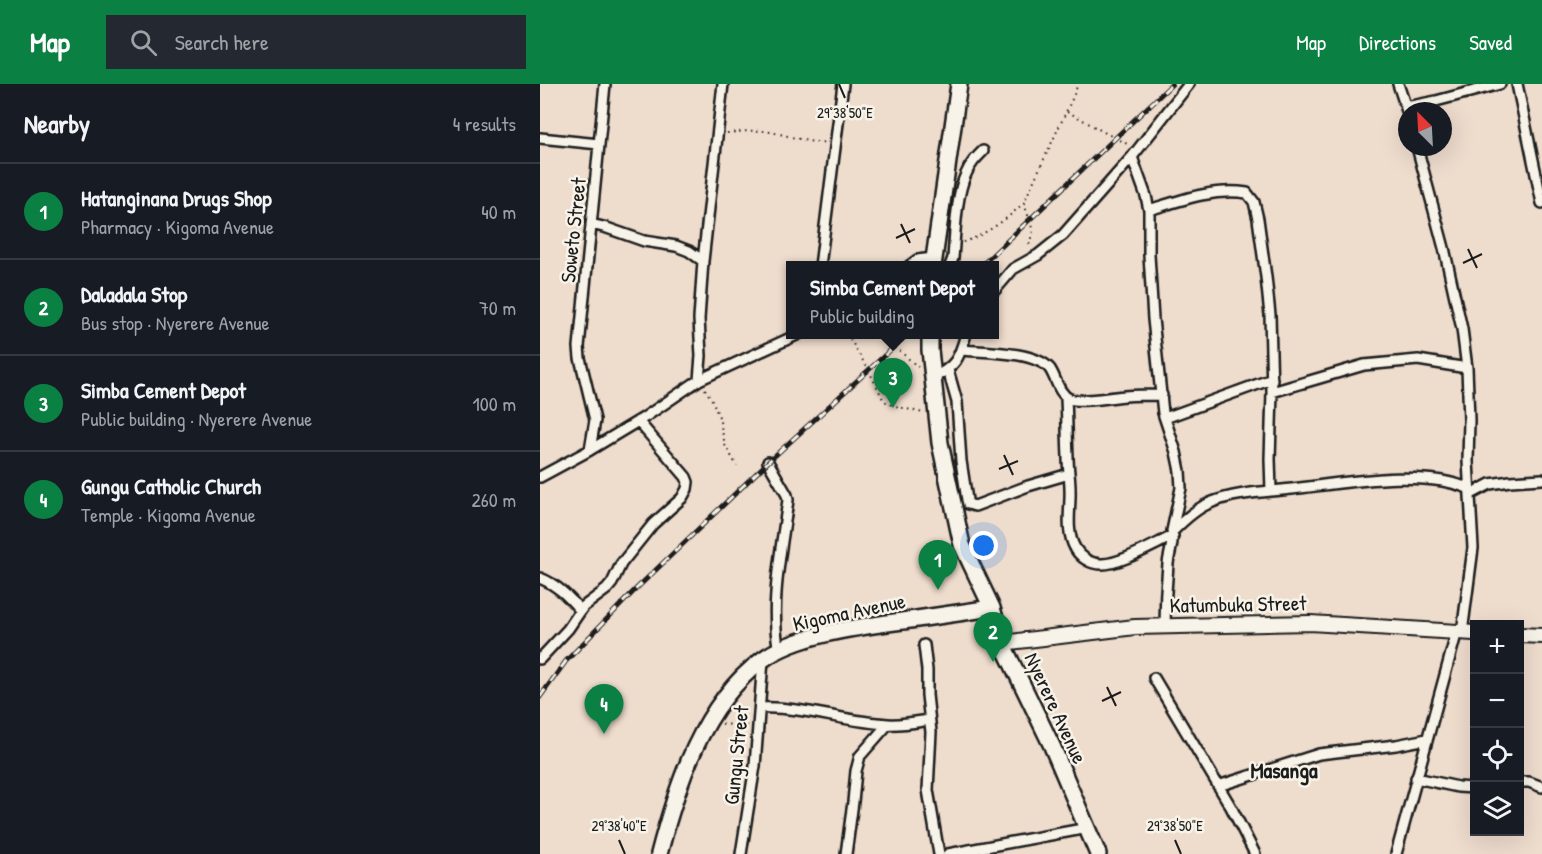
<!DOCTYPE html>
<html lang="en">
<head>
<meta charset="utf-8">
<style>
	body { margin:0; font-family:"Patrick Hand",sans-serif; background:#242831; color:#f1f3f6 }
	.controls { position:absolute; right:18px; bottom:18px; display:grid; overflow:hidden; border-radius:0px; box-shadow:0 6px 24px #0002 }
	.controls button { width:54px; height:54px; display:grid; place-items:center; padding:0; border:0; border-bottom:2px solid #363941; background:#171b24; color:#f1f3f6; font:30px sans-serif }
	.compass { position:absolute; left:858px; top:18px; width:54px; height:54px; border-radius:50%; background:#171b24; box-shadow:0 6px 24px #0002; rotate:336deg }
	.you { position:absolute; left:444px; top:462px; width:21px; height:21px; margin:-15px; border:4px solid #fff; border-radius:50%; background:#1a73e8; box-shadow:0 0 0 9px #1a73e833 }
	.badge { display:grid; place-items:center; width:39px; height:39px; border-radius:50%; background:#0b8043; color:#fff; font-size:20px; font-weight:700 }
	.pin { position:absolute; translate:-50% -50px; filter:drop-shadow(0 2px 3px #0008) }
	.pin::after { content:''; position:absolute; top:32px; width:21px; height:18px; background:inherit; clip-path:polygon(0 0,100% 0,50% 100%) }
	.popup { position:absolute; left:246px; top:177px; width:213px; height:78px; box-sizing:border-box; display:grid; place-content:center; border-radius:0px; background:#171b24; filter:drop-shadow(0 2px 4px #0005); font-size:20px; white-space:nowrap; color:#9ea1a6 }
	.popup b { font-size:22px; color:#f1f3f6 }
	.popup::after { content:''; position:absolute; left:50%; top:100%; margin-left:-12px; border:12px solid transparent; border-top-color:#171b24 }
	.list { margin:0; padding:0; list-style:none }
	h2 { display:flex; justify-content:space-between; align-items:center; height:78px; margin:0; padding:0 24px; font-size:26px }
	h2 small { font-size:20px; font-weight:400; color:#9ea1a6 }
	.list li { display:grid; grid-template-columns:39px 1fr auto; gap:18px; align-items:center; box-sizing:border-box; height:96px; padding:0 24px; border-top:2px solid #363941 }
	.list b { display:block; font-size:22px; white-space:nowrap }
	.list p { margin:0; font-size:20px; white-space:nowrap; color:#9ea1a6 }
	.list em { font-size:20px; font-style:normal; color:#9ea1a6 }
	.icon { flex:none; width:33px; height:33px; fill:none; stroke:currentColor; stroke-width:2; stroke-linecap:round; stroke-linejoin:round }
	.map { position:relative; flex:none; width:1002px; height:770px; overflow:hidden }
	header { display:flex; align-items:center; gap:36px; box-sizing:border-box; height:84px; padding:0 30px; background:#0b8043; color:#fff }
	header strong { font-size:28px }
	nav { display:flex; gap:33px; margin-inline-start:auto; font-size:21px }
	.search { width:420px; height:54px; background:#242831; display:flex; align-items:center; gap:15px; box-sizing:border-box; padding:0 21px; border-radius:0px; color:#9ea1a6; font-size:22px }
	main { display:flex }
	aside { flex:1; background:#171b24 }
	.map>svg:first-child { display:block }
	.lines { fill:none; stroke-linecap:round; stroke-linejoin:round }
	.street-casing { stroke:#1c1c1c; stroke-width:14 }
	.secondary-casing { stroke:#1c1c1c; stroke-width:18 }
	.primary-casing { stroke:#1c1c1c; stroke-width:20 }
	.path { stroke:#1c1c1c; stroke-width:2; stroke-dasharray:1.5 4.5; stroke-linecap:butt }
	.street { stroke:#f7f3e8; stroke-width:9 }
	.secondary { stroke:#f7f3e8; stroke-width:14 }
	.primary { stroke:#f7f3e8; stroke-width:15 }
	.rail-casing { stroke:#1c1c1c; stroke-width:5 }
	.rail { stroke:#f7f3e8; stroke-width:3; stroke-dasharray:9; stroke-linecap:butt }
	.ticks { fill:none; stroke:#1c1c1c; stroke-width:2 }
	.labels { text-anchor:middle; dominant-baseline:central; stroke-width:5; stroke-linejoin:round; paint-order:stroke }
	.street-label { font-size:21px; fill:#1c1c1c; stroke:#f7f3e8 }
	.neighbourhood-label { font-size:22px; font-weight:bold; fill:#1c1c1c; stroke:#f7f3e8 }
	.ticks-label { font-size:15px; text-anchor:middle; fill:#1c1c1c; stroke:#f7f3e8; stroke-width:5; stroke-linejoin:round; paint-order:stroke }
</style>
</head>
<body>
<header>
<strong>Map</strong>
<div class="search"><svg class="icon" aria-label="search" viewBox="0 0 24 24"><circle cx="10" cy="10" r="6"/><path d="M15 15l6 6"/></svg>Search here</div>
<nav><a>Map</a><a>Directions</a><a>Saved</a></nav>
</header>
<main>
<aside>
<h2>Nearby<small>4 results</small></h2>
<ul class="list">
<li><span class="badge">1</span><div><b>Hatanginana Drugs Shop</b><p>Pharmacy · Kigoma Avenue</p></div><em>40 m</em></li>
<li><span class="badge">2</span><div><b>Daladala Stop</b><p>Bus stop · Nyerere Avenue</p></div><em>70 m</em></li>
<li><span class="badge">3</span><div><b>Simba Cement Depot</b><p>Public building · Nyerere Avenue</p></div><em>100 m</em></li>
<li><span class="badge">4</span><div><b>Gungu Catholic Church</b><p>Temple · Kigoma Avenue</p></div><em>260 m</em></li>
</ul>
</aside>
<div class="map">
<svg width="1002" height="770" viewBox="0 0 1002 770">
	<rect width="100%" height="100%" fill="#eedccd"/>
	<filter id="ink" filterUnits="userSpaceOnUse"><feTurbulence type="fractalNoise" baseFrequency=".0167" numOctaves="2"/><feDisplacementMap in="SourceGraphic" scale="12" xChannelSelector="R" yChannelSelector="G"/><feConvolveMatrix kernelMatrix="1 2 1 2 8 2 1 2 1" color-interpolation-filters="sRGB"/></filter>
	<g filter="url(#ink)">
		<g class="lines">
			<g class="street-casing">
				<path id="street" d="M858,0L867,27
					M977,0L1002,119
					M866,23L896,17L960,0
					M0,54L59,60
					M877,63L904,164L922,245L927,284L929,336L928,377L933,464L922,549
					M592,73L606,112L609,126V171L613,235L623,329L636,368L640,387L641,404L632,447C634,458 629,470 628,480C626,501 625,522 625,543
					M609,126C641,116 673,104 707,109L714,118L718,135L726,193L730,231L732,308L730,375L731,407
					M51,140L67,144L104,157L136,162L149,167L163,177
					M280,182L303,0
					M369,182L377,176L394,174
					M410,182L413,174C415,150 416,111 426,90C430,80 436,74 443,67
					M455,206L473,185L498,171L523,151L592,73L649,0
					M422,266C444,268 495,267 510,285C516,294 519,311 530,315C541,319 572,313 585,312C597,311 609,311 622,311
					M408,286L417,318L421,377L427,416L428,420L435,422L488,402L529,390
					M393,294C416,282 419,275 426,250
					M159,296L161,272L159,235L163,177L183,0
					M732,308L824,281L878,276L927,284
					M526,314C527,334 527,353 528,373C528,384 530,395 530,405C531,424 525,446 535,464C540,473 550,480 561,480C579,481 615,460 633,452
					M625,334L732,295
					M50,366L55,336L40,274L39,263L65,0
					M228,378L247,411L248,416C242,463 229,520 239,567
					M0,393L50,366L105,333L159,296L259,250
					M931,410L950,400L970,397L1002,395
					M634,446C644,436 657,424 670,419C696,408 726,408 752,405C804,399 883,384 930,405
					M0,494C17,501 28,512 40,526
					M384,561L387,586V611L391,648L388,706L399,770
					M0,575L28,545L43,523L67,505L72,499L81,480L113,440L142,414L147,405L148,398L146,393L98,337
					M614,594L691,723L715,770
					M220,624C263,622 305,638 348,640C361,641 376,638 389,636
					M876,694L918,703L934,704
					M980,698H989L1002,703
					M678,702L779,670L856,661L887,655
					M201,770L215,682L223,576
					M306,770L313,718L316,687L320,672L348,640
					M408,770L548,744
					M856,770L917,547"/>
			</g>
			<g class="secondary-casing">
				<path id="secondary" d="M980,551L1002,552
					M462,559L595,543L770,539L934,549"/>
			</g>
			<g class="primary-casing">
				<path id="primary" d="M393,182L419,0
					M390,250V266L400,359L422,461L452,524L462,559L512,662L558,770
					M119,770C137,701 162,621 222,576C258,549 326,542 370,536C397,532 424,528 452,524"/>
			</g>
			<path class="path" d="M527,28C539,33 549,40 560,46C570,52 580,55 590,62
				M187,49C202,48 215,45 230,48C249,51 268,60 288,58
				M484,119L493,147L488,165
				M423,158C442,153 471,133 484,118L533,13L538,0
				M307,250L329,287L344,317L355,322L383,329
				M342,250L346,255L378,283
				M165,305L172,316L179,333L185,361L197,382
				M182,640L209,642"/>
			<use href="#street" class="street"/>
			<use href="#secondary" class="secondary"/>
			<use href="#primary" class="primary"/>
			<g class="rail-casing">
				<path id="rail" d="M441,182L632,0
					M0,613L26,577L97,504L228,378L368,250"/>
			</g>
			<use href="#rail" class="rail"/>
		</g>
	</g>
	<path class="ticks" d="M299,0L305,14M361,140L370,159M356,154L375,145M928,165L937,184M923,179L942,170M464,371L473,391M459,385L478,377M567,603L576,622M562,617L581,608M79,756L85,770M635,756L641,770"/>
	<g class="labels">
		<g class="street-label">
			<text transform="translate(33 146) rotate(-84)">Soweto Street</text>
			<text transform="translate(698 520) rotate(-1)">Katumbuka Street</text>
			<text transform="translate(309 528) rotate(-12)">Kigoma Avenue</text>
			<text transform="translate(516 624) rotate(65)">Nyerere Avenue</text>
			<text transform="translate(196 671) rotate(-84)">Gungu Street</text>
		</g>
		<g class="neighbourhood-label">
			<text x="744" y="686">Masanga</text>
		</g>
	</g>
	<g class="ticks-label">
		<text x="305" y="34">29°38'50"E</text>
		<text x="79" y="747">29°38'40"E</text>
		<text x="635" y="747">29°38'50"E</text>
	</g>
</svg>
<div class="controls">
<button>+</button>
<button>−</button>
<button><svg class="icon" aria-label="locate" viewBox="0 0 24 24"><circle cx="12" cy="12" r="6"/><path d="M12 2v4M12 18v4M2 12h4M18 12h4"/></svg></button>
<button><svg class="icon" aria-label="layers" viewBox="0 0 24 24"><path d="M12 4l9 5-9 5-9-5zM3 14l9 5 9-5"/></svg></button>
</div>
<svg class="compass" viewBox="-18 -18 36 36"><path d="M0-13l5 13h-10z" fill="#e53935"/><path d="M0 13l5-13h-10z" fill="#9ea1a6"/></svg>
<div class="you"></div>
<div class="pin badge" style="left:398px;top:506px">1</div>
<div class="pin badge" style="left:453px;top:578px">2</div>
<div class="pin badge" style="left:353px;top:324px">3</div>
<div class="popup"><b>Simba Cement Depot</b>Public building</div>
<div class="pin badge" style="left:64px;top:650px">4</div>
</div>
</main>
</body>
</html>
